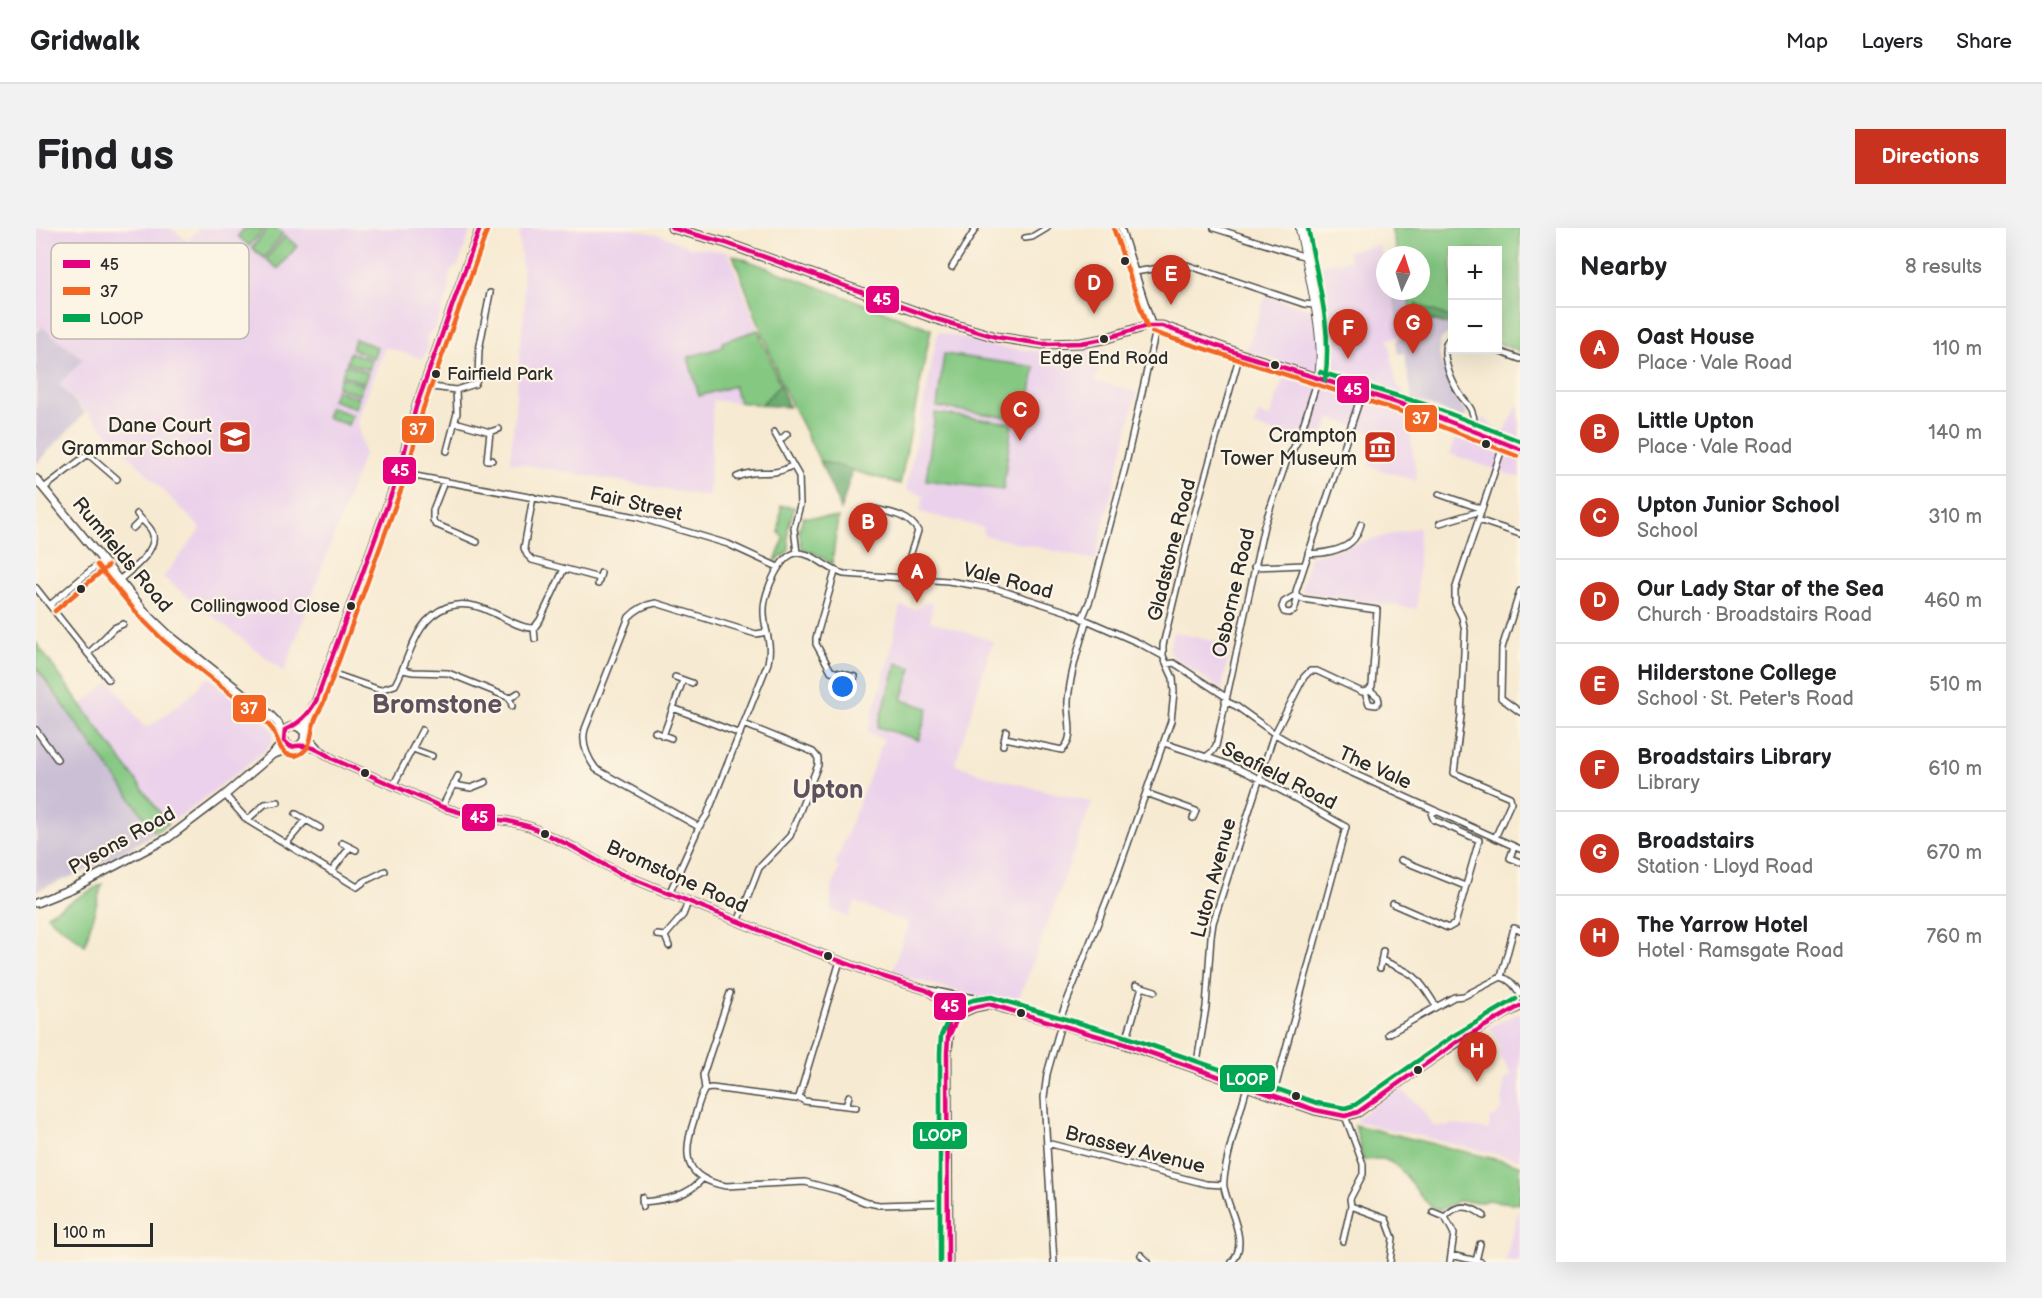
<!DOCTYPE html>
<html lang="en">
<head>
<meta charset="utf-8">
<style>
	body { margin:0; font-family:"Balsamiq Sans",sans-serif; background:#f2f2f2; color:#202124 }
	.controls { position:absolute; right:18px; top:18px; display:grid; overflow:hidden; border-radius:0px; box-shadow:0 6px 24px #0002 }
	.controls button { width:54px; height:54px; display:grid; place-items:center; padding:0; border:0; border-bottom:2px solid #e0e0e0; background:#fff; color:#202124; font:30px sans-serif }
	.compass { position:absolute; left:1340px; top:18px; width:54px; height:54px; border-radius:50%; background:#fff; box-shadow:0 6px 24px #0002; rotate:4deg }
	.scale { position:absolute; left:18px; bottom:15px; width:99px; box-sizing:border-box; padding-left:6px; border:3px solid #2b2b2b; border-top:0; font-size:16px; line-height:21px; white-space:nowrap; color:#2b2b2b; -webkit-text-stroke:4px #fcf5e5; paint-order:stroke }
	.you { position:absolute; left:807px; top:459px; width:21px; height:21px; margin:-15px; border:4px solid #fff; border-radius:50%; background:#1a73e8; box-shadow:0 0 0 9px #1a73e833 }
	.badge { display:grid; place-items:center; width:39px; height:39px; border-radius:50%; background:#c8321e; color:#fff; font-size:20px; font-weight:700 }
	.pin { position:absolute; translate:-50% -50px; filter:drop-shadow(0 2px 3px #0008) }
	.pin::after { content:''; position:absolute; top:32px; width:21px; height:18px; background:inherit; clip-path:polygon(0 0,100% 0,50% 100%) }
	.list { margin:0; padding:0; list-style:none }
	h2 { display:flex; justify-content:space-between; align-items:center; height:78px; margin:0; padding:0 24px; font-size:26px }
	h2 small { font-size:20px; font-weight:400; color:#757577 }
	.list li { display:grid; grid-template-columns:39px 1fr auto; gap:18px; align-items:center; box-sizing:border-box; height:84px; padding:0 24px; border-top:2px solid #e0e0e0 }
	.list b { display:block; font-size:22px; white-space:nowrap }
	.list p { margin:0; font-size:20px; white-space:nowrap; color:#757577 }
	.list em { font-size:20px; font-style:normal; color:#757577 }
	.map { position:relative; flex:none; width:1484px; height:1034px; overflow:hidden; border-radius:0px }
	header { display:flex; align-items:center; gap:36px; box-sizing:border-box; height:84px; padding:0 30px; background:#fff; border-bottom:2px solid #e0e0e0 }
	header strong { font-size:28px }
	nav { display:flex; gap:33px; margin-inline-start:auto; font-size:21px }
	.intro { display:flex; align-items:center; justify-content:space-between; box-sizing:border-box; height:144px; padding:0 36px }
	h1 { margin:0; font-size:42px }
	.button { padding:15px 27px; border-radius:0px; background:#c8321e; color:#fff; font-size:21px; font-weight:700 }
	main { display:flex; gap:36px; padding:0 36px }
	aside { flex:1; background:#fff; border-radius:0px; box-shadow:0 6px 24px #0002 }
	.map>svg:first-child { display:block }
	.built { fill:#ebd1eb }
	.industrial { fill:#cbbfd5 }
	.green { fill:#84c882; stroke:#587a56; stroke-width:1.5 }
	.forest { fill:#6bac70; stroke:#4b6c4e; stroke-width:1.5 }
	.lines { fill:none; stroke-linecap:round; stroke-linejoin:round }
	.minor-casing { stroke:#4a4844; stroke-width:8 }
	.tertiary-casing { stroke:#4a4844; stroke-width:10 }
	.secondary-casing { stroke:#4a4844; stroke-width:10 }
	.primary-casing { stroke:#4a4844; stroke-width:11 }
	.minor { stroke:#fff; stroke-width:5 }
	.tertiary { stroke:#fff; stroke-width:7 }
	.secondary { stroke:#fff; stroke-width:8 }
	.primary { stroke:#fff; stroke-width:8 }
	.bus-1-casing { stroke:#fcf5e5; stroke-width:9 }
	.bus-2-casing { stroke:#fcf5e5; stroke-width:9 }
	.bus-3-casing { stroke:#fcf5e5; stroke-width:9 }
	.bus-1 { stroke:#e5007d; stroke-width:4.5 }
	.bus-2 { stroke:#f26522; stroke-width:4.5 }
	.bus-3 { stroke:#00a651; stroke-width:4.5 }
	.bus-dot { fill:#2b2b2b; stroke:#fcf5e5; stroke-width:2 }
	.labels { text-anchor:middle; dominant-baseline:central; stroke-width:4.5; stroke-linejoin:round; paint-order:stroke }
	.bus-label { font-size:18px; fill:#2b2b2b; stroke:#fcf5e5 }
	.poi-label { font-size:20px; fill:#2b2b2b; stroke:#fcf5e5; text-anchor:end }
	.street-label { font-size:20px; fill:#2b2b2b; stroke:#fcf5e5 }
	.district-label { font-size:26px; font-weight:bold; fill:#5e515e; stroke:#fcf5e5 }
	.key { fill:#fcf5e5; stroke:#bdb8ad; stroke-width:1.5 }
	.key-label { font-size:16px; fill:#2b2b2b }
	.line-badge { stroke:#fcf5e5; stroke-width:2 }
	.badge-label { font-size:16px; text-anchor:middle; font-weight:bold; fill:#fff }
</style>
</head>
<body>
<header>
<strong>Gridwalk</strong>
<nav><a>Map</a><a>Layers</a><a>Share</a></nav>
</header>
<div class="intro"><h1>Find us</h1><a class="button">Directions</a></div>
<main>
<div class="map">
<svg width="1484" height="1034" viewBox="0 0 1484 1034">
	<rect width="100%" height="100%" fill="#fcf5e5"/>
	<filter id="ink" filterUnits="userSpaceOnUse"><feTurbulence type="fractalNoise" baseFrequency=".0167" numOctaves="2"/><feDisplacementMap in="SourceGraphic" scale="12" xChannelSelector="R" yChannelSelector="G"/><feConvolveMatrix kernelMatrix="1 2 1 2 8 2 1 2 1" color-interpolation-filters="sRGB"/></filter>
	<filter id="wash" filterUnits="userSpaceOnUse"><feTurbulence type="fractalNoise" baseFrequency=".008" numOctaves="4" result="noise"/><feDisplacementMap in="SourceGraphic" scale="24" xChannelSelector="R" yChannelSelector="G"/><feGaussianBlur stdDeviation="1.35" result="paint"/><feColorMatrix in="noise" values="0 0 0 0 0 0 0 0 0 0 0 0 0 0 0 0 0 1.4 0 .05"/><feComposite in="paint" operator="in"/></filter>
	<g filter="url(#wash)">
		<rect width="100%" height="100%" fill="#f7ead2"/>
		<path class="built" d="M0,0H135L152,13L163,0H424L434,3L422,38L416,41L412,52L414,60L399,101L392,106L390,112L392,120L387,131L349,119L321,193L328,225L248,444L127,349L165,301L23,156L6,99L0,101Z
			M486,0H591L625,7L653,19L692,24L744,157L725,177L677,172L673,269L474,234L489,72L483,6L486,5Z
			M1343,17L1349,41V63H1355L1364,109L1352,111L1360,155L1369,167L1381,253L1332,238L1343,207L1294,190L1287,209L1269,203L1254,210L1218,198L1222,186L1234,189L1252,136L1210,123L1230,68L1281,83L1273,39L1313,32L1312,23Z
			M902,104L958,118L1012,125L1042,124L1069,119L1059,153L1101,164L1059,332L947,307L948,300L884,284L888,267L870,262Z
			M1483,176L1484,250L1414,226L1422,205L1448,190L1467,206Z
			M1383,299L1381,381L1267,364L1266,360L1274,328Z
			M889,374L897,375L894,393L957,413L919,536L955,549L1056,574L992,748L979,778L856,746L872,695L819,674L813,689L796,682L795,663L803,640L799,636L848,511L831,505L854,427L864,378L880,381L885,379Z
			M1137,404L1195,417L1186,462L1135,427L1133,421Z
			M174,450L233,498L237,503L236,514L231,521L157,579L132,596L45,477L75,453L106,497L111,499L120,494L157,465L169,451Z
			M1484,784V932L1320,893L1321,890L1363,859L1385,880L1397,898L1413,899L1415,896L1453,902L1454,889L1458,890L1466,882L1468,852L1476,847L1463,827L1464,817L1454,799Z
			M1484,977V1034H1469Z"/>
		<path class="industrial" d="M1355,63H1371L1381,106L1384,105L1390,95L1397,92L1415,98L1414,104L1406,110L1404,115L1403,127L1417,166L1431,186L1427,192L1391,176L1377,173L1368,125L1362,126L1360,112L1366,110Z
			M6,99L47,131L23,156L49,185L0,236V106Z
			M0,439L119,604L95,620L58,639L0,663Z"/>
		<path class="green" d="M209,0H229L213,18L202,8Z
			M232,0H239L247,6L228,30L216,20Z
			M1355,0H1484V124L1462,115V22H1416V98C1404,93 1390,88 1385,105L1381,106L1371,63H1385V27H1362Z
			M249,8L261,18L242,41L230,31Z
			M697,27L895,101L864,256L784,233L746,157Z
			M722,102L744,157L725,177L703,174L698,158L663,168L652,129L687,119L686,114Z
			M319,111L341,119L338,130L316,121Z
			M314,124L336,132L333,142L311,134Z
			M908,126L999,139L991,192L901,179Z
			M310,136L332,145L328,155L306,147Z
			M305,149L327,157L323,167L301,159Z
			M300,162L323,170L319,180L296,172Z
			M294,179L316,187L312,197L290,189Z
			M899,185L976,195L967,262L890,252Z
			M745,278L758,279C757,287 753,294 752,302C751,322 761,320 739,333L748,311L743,304Z
			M767,289L802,290L796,336L782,327L766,320L763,302Z
			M0,415L132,596L119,604L0,439Z
			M861,435L876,440L866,472L892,480L883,512L841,499Z
			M66,656L49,717L11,688V687Z
			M1319,897L1484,937V976L1451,972L1446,974L1421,973L1404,982C1380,976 1375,939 1347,931C1341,930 1333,932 1327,932Z"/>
		<path class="forest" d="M1380,76L1416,90V98L1397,92L1388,97L1384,104Z
			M744,157L753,179L725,177Z
			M784,233L816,242L805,282Z"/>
	</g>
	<g filter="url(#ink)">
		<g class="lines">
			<g class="minor-casing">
				<path id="minor" d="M1178,0L1270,29
					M989,10L996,9L1011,0
					M916,39L940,0
					M1099,44L1141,37H1151L1268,76L1278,77
					M1416,109C1400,119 1415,152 1423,165C1427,172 1434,177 1436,184C1439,191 1438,196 1436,203
					M1459,122L1484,131
					M388,158L420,162L439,156L442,149L443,122L454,65
					M419,194L454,204L463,201
					M454,204L451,232H456
					M738,204L763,248L764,277L758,300L761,325
					M743,213L751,206
					M411,223L421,185L420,162
					M363,245L601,289L692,316L742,339
					M701,249C723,239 735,251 757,237
					M408,254L397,282V292L399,296L441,314
					M8,260L52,226L81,251
					M1403,266L1446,281
					M497,269L488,320L491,327L496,332L563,350
					M834,280C851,284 873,286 882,303L867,349
					M1442,292L1484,306
					M1404,295L1445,283
					M97,300L105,292
					M1272,325C1284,327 1307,322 1315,314C1321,309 1323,303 1325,296
					M1218,339L1268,337
					M799,344L780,410V416L795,443L819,449
					M83,352C94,343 124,322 116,304C114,298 105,292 101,286
					M562,356L565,345
					M0,360L72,451
					M1484,363L1466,420L1465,470L1484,484
					M1260,367L1248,374L1246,379L1248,384L1253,385L1258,383L1262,369
					M14,377L67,332
					M1046,391L1054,372L1089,240L1119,106L1085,0
					M498,400L499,411
					M52,426L78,400L87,396
					M1131,436L1138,435L1190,469
					M367,442L377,444L412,445L474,470
					M290,443L344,462L359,457C375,428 378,392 411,379C426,374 441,377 455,384C467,389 485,401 498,400L504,392L528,341
					M639,449L656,455
					M1329,464L1333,476L1340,477L1343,473L1342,469L1334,462
					M1189,473L1200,478L1239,506L1272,525L1484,621
					M476,478L474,470L482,465
					M637,480L704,506
					M0,502L21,531
					M619,504L635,510
					M627,508L647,452
					M969,510L1026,522C1040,510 1031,489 1032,473C1034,446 1043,419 1050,394
					M1128,515C1153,524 1178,530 1203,541C1239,558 1275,579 1310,599L1237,868
					M967,517L970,503
					M377,521L396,528
					M1171,528L1176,524L1180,518L1228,298L1251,232L1263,210L1282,151
					M418,557L435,560L450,554
					M357,558L386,502
					M1110,565L1160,583L1157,590
					M189,567L211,592L321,659L329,653L349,643
					M406,579L422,548
					M260,586L284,600
					M211,592L229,576L242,574
					M663,599L560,541C551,529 545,516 549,501L593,389C601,381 608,377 620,375L720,406L731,404
					M1459,610L1475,574L1474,569L1418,545L1425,488L1429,403L1426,389L1419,375V362L1468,215
					M306,615L320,622
					M250,616L270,592
					M1478,619L1474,630L1484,634
					M1365,632L1429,658
					M295,644L314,619
					M633,666L663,599L671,587L732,435C737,412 727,402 728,381C728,365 744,325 762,325C778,325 792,342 808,346L912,353L961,361L1032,384L1103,415L1127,428
					M1357,676L1412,700L1419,696L1443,612L1398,592L1396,588L1397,583
					M702,694L723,640L754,608L782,537V530L777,524L708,496
					M621,707L629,708L633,718
					M629,708L647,687L652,674
					M1345,732C1380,746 1380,747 1400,778
					M804,733L763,869L760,871L676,860L669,861C663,870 661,882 658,892C646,928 648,950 690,958L769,954L803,963L828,974L843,977L911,975
					M1344,740L1347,723
					M1465,749L1478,700L1484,702
					M1100,757L1119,763
					M1022,796L1082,644L1135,493L1138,464L1137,450L1127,428V417L1156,296L1204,126
					M1352,806L1418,769L1428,768L1465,749C1474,751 1480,759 1484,766
					M1089,816L1106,759
					M1160,841L1170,779L1175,709L1177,695L1237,509L1268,449L1274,443H1281L1326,464L1332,463L1336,458L1341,382L1266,371L1260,367V363L1326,165
					M669,861L667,847L694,765
					M763,869L768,873L820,879
					M810,878L813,868
					M1309,888L1327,936V946L1314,971L1315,978L1350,991L1357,1010L1354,1034
					M1011,915L1170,956L1187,957
					M606,969L607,979
					M606,974C629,972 652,969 667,950
					M1397,984L1409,989L1418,1006L1414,1034
					M1409,989C1421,975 1434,977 1448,988
					M1307,1013L1315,978
					M1105,1027L1112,1034
					M1415,1027L1445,1034
					M1440,1033L1444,1016
					M1018,1034L1008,869L1011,846L1023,803
					M1196,1034C1214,1014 1192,982 1188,959C1185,944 1206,878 1211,859"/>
			</g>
			<g class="tertiary-casing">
				<path id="tertiary" d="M0,251L110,385L133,407L234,487L242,495L250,515L255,519
					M269,506L282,521L297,531L406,579L440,589L472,593L495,599L537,619L583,645L750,713L845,748L890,762L923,769
					M247,508C250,497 260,495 267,503
					M264,517L268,512C269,494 271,489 280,473L363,245L380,179L444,0
					M238,526L264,517L282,521
					M0,675L37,660L132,610L189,567L237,526L248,513
					M895,765L914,777"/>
			</g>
			<g class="secondary-casing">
				<path id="secondary" d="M1264,0C1271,39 1292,115 1282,151"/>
			</g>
			<g class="primary-casing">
				<path id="primary" d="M636,0L690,15L900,91L960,109L1007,116L1045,115L1068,111L1110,98H1126L1204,126L1378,180L1484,221
					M923,786L939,779L949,777
					M912,1034L911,825C912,814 916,786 914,777L918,770C932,767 956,777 971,781C1075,808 1176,847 1279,882L1309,888L1322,884C1375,846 1426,807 1484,778"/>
			</g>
			<use href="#minor" class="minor"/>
			<use href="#tertiary" class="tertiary"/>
			<use href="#secondary" class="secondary"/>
			<use href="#primary" class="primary"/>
			<g class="bus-1-casing">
				<path id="bus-1" d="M444,0L380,179L363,245L280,473C272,487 264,495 249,502L248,513L255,519C272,515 284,522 297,531L406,579L440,589L472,593L495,599L537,619L583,645L750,713L845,748L890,762L914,777L911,825L912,1034
					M636,0L690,15L900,91L960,109L1007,116L1045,115L1068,111L1110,98H1126L1204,126L1378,180L1484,221
					M913,808L923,786L939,779L953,776L1089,816L1279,882L1309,888L1322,884L1421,814L1484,778"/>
			</g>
			<g class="bus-2-casing">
				<path id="bus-2" d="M1078,2L1111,99
					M1116,104L1376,187L1481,228
					M61,337L105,390L128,413L229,493L237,502L245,520L250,526L259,528C275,523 274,512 277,498C279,490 283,483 287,476L370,248L387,181L451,3
					M19,383L72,338"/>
			</g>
			<g class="bus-3-casing">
				<path id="bus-3" d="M1272,0C1281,50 1297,101 1289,152
					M1284,144L1394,178L1484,213
					M920,779L937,772L955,769L1091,809L1281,875L1309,880L1319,877L1417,808L1480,771
					M904,1034V825L905,808L916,783"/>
			</g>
			<use href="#bus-1" class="bus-1"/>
			<use href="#bus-2" class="bus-2"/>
			<use href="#bus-3" class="bus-3"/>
		</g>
	</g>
	<defs>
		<g id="school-square" transform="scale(1.725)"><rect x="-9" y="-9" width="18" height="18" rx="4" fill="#c8321e" stroke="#fcf5e5"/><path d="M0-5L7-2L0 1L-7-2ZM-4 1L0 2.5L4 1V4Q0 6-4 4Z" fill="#fff"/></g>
		<g id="museum-square" transform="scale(1.725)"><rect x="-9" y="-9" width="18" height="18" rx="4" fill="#c8321e" stroke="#fcf5e5"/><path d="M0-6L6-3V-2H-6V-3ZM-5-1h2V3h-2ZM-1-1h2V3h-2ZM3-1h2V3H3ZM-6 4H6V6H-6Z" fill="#fff"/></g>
	</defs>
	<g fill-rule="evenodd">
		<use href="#school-square" x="199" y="209"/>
		<use href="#museum-square" x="1344" y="219"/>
	</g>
	<g class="bus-dot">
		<circle cx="1089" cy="33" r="5"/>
		<circle cx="1068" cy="111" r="5"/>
		<circle cx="1239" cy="137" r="5"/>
		<circle cx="400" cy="146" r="5"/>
		<circle cx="1450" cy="216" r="5"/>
		<circle cx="45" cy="361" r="5"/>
		<circle cx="315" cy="378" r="5"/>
		<circle cx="329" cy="545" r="5"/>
		<circle cx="509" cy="606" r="5"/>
		<circle cx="792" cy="728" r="5"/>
		<circle cx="985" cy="785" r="5"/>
		<circle cx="1382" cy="842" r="5"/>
		<circle cx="1260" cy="868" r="5"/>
	</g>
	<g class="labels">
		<g class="bus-label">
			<text x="1068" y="130">Edge End Road</text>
			<text x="411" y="146" text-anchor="start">Fairfield Park</text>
			<text x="304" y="378" text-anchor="end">Collingwood Close</text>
		</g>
		<g class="poi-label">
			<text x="176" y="198">Dane Court<tspan x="176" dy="23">Grammar School</tspan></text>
			<text x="1321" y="208">Crampton<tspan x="1321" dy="23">Tower Museum</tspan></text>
		</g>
		<g class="street-label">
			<text transform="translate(600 276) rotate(13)">Fair Street</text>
			<text transform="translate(1136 322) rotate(-76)">Gladstone Road</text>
			<text transform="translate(86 327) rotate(50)">Rumfields Road</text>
			<text transform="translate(972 353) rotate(15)">Vale Road</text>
			<text transform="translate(1198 365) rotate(-77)">Osborne Road</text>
			<text transform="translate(1339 540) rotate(24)">The Vale</text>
			<text transform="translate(1243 548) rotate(27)">Seafield Road</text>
			<text transform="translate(86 613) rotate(-29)">Pysons Road</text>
			<text transform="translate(641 649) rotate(24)">Bromstone Road</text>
			<text transform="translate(1178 650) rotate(-75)">Luton Avenue</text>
			<text transform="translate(1099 922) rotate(14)">Brassey Avenue</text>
		</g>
		<g class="district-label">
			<text x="401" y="477">Bromstone</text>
			<text x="792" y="562">Upton</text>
		</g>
	</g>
	<rect x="15" y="15" width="198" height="96" rx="9" class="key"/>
	<rect x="27" y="32" width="27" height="8" fill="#e5007d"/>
	<rect x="27" y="59" width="27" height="8" fill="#f26522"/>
	<rect x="27" y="86" width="27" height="8" fill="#00a651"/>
	<g class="key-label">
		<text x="64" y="42">45</text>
		<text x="64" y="69">37</text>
		<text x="64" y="96">LOOP</text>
	</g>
	<g class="line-badge">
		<rect x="829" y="57" width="35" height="29" rx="6" fill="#e5007d"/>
		<rect x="1300" y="147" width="34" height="29" rx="6" fill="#e5007d"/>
		<rect x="1368" y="176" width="34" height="29" rx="6" fill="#f26522"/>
		<rect x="365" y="187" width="34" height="29" rx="6" fill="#f26522"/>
		<rect x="346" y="228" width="35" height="29" rx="6" fill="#e5007d"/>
		<rect x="196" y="466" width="35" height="29" rx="6" fill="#f26522"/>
		<rect x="425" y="575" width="35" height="29" rx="6" fill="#e5007d"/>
		<rect x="897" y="764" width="34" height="29" rx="6" fill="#e5007d"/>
		<rect x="1183" y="836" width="57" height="29" rx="6" fill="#00a651"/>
		<rect x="876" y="893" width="56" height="29" rx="6" fill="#00a651"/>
	</g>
	<g class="badge-label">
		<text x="846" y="77">45</text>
		<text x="1317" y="167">45</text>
		<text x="1385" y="196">37</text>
		<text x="382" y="207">37</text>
		<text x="364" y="248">45</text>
		<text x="213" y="486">37</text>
		<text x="443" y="595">45</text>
		<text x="914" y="784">45</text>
		<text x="1211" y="857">LOOP</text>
		<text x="904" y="913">LOOP</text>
	</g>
</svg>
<div class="controls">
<button>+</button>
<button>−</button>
</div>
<svg class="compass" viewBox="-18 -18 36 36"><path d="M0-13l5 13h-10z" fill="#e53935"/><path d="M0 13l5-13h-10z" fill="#757577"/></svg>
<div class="scale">100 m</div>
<div class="you"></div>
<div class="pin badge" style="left:881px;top:375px">A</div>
<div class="pin badge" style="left:832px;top:325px">B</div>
<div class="pin badge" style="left:984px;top:213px">C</div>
<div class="pin badge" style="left:1058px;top:86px">D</div>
<div class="pin badge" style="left:1135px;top:77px">E</div>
<div class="pin badge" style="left:1312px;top:131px">F</div>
<div class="pin badge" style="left:1377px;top:126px">G</div>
<div class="pin badge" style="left:1441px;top:854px">H</div>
</div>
<aside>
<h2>Nearby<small>8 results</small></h2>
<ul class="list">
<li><span class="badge">A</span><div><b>Oast House</b><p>Place · Vale Road</p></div><em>110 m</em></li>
<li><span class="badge">B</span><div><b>Little Upton</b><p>Place · Vale Road</p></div><em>140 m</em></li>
<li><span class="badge">C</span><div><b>Upton Junior School</b><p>School</p></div><em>310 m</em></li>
<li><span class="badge">D</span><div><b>Our Lady Star of the Sea</b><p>Church · Broadstairs Road</p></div><em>460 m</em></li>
<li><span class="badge">E</span><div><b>Hilderstone College</b><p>School · St. Peter's Road</p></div><em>510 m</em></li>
<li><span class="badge">F</span><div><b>Broadstairs Library</b><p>Library</p></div><em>610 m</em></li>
<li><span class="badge">G</span><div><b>Broadstairs</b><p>Station · Lloyd Road</p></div><em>670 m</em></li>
<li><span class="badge">H</span><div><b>The Yarrow Hotel</b><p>Hotel · Ramsgate Road</p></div><em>760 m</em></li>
</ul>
</aside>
</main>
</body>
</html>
